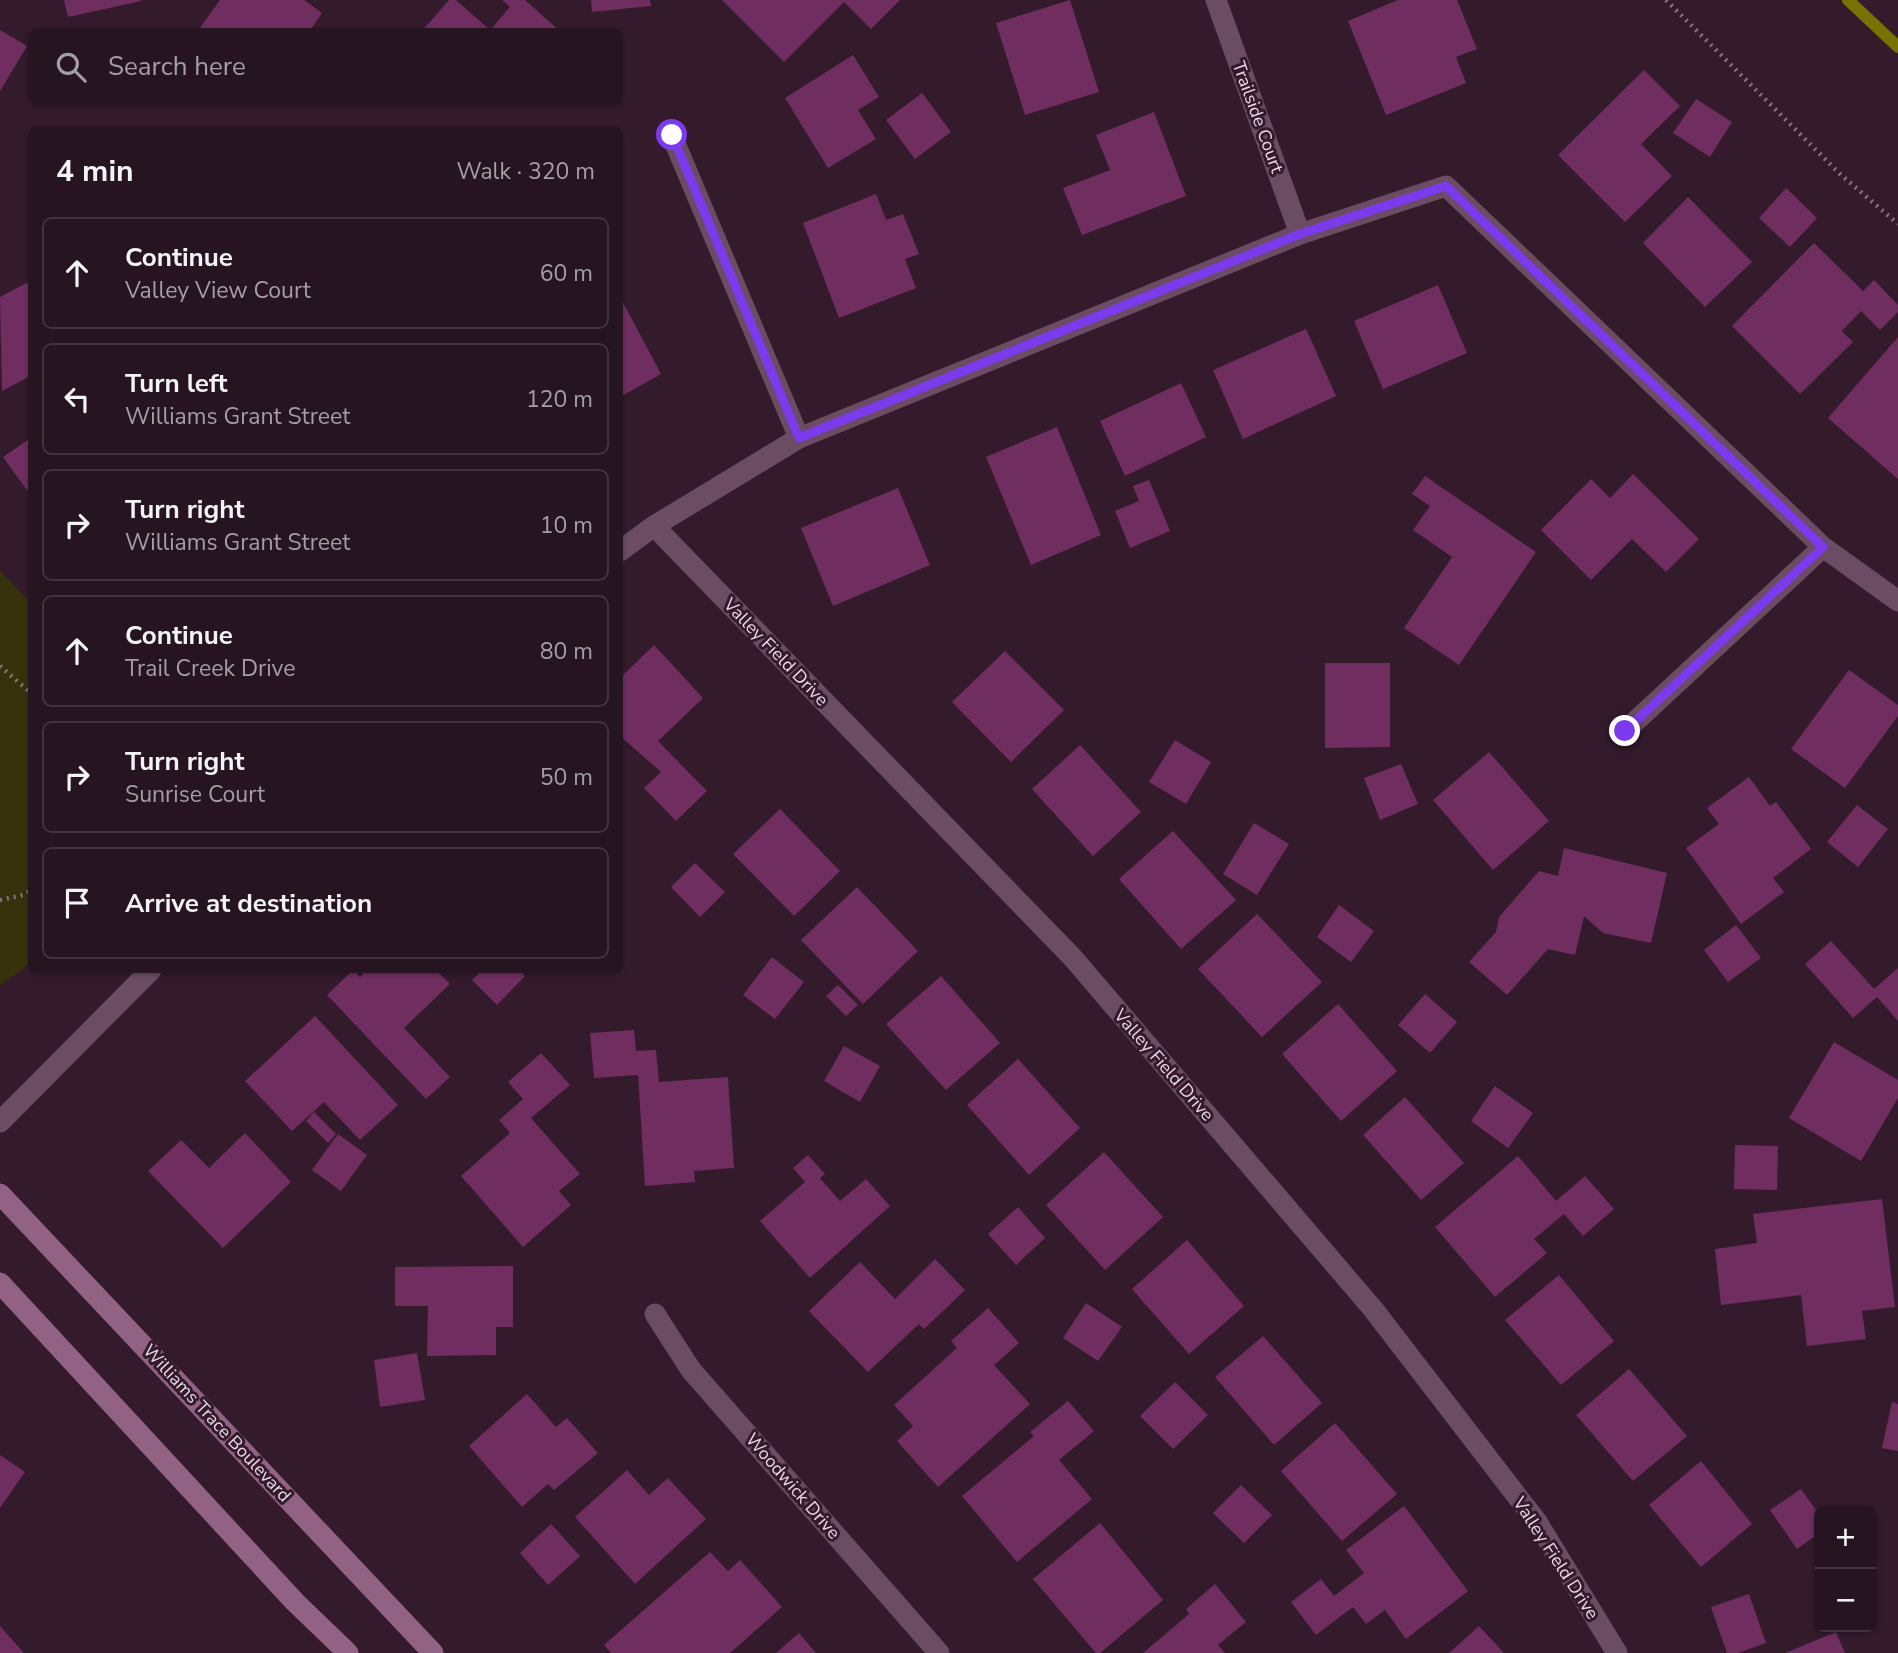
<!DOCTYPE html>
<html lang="en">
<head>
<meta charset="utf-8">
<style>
	body { margin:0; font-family:"Nunito Sans",sans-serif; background:#2e1d2a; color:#f1f3f6 }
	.controls { position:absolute; right:21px; bottom:21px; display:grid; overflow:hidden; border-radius:10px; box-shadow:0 2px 5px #0004 }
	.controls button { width:63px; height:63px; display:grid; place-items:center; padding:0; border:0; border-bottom:2px solid #42333f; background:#261421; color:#f1f3f6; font:35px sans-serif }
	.stop { position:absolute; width:21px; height:21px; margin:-16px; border:5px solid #7c3aed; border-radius:50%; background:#fff }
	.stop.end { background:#7c3aed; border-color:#fff; box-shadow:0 2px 7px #0008 }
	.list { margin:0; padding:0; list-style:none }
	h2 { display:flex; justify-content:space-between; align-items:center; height:91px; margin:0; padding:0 28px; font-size:30px }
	h2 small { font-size:23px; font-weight:400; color:#a49ea5 }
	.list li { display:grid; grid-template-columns:46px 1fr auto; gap:21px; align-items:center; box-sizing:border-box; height:112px; margin:0 14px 14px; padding:0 14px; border:2px solid #42333f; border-radius:10px }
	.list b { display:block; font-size:26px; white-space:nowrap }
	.list p { margin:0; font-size:23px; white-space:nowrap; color:#a49ea5 }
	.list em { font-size:23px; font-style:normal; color:#a49ea5 }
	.icon { flex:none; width:38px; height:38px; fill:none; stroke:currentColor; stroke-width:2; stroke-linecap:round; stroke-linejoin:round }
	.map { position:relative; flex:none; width:1898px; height:1653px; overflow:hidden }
	.search { position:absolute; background:#261421; box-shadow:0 2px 5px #0004; left:28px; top:28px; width:595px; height:77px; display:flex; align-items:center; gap:18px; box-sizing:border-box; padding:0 24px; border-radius:10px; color:#a49ea5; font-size:26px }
	.panel { position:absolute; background:#261421; box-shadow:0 2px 5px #0004; left:28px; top:126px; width:595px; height:847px; border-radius:10px }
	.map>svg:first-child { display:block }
	.green { fill:#35320c }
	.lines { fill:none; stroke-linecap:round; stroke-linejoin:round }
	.stream { stroke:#7a7200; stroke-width:12 }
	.building { fill:#702d60 }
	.path { stroke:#887482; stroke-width:4.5; stroke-dasharray:2 5; stroke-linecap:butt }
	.street { stroke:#6b4c62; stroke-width:21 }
	.secondary { stroke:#926284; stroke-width:21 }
	.route { stroke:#7c3aed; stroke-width:9 }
	.labels { text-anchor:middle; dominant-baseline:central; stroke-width:6; stroke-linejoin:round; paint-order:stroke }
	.street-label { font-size:18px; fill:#ead9e4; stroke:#331b2c }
</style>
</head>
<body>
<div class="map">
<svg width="1898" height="1653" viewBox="0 0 1898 1653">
	<rect width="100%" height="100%" fill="#331b2c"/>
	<path class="green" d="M0,571L32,604L31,963L0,985Z"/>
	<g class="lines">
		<path class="stream" d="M1848,0L1898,47"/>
	</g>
	<path class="building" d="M64,0H141V1L68,17Z
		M220,0H304L322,13L309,32H197Z
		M449,0H456L490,30L510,7L502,0H525L561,32H421Z
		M591,0H650L651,6L592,12Z
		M722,0H900L871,29L844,2L784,62Z
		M1070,0L1099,92L1025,115L996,23Z
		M1398,0H1457L1477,49L1456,57L1466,83L1386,115L1348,21Z
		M0,30L27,46L0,91Z
		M853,55L879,97L858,110L876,139L828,168L785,98Z
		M1644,70L1680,106L1641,144L1672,176L1625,222L1558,155Z
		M922,93L951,132L915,159L886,120Z
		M1696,99L1732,122L1710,157L1673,133Z
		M1154,112L1186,196L1082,235L1063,188L1110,170L1096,135Z
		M1786,188L1817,218L1790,247L1759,218Z
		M876,194L886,220L903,214L919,254L905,259L916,288L839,318L803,223Z
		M1688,197L1752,262L1705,307L1643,243Z
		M1814,243L1863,291L1874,280L1898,305V312L1880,330L1861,311L1842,331L1853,342L1800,394L1732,326Z
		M32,280V375L2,391L0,297Z
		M1438,285L1467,353L1383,389L1354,321Z
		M620,297L661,374L620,397Z
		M1306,329L1336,396L1243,439L1213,370Z
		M1898,337V479L1828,418Z
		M1181,383L1206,437L1125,476L1100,421Z
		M1057,427L1101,535L1031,565L986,457Z
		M32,437V497L3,457Z
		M1633,474L1699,539L1666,572L1632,539L1591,580L1541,530L1591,479L1610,498Z
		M1425,476L1536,552L1459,665L1404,628L1452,557L1413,530L1430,506L1412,494Z
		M1149,480L1170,531L1130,548L1115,511L1139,501L1133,486Z
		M898,488L930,565L833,606L801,528Z
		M654,645L703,698L658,741L707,791L676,821L644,788L661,772L620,736V678Z
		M1005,651L1064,710L1011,762L952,702Z
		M1325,663H1390V747L1325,748Z
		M1849,670L1898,705V716L1845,788L1791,749Z
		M1175,740L1211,762L1186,804L1149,782Z
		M1080,745L1141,812L1093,856L1032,789Z
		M1489,752L1549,821L1493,870L1433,800Z
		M1401,764L1418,804L1380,820L1364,778Z
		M1749,777L1770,806L1776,802L1811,849L1773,878L1784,892L1741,924L1686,848L1719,824L1707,808Z
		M1857,805L1888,829L1858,867L1827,842Z
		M780,809L840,871L794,916L733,854Z
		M1254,823L1289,844L1257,895L1223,874Z
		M1173,831L1236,900L1181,949L1119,879Z
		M1564,848L1667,873L1651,943L1603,933L1584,916L1575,955L1548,949L1507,995L1469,962L1496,932L1499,917L1539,871L1558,876Z
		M695,863L725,892L700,917L671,887Z
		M857,887L918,951L863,1004L801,940Z
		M1339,905L1374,931L1351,962L1317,937Z
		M1257,914L1322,982L1262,1037L1198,969Z
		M1736,925L1761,958L1728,982L1704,950Z
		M1831,941L1874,989L1898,968V1021L1877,997L1853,1018L1805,964Z
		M772,957L804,982L775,1019L743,995Z
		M353,970L360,977L367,970H436L450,984L404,1028L450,1077L426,1099L327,995Z
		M482,970H518L525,976L497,1005L472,980Z
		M941,976L1000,1043L946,1090L886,1024Z
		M838,985L858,1005L846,1016L826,996Z
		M1425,994L1457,1022L1430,1053L1398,1025Z
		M1338,1004L1397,1071L1341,1121L1282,1054Z
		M315,1016L398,1105L360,1140L324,1102L292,1131L245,1081Z
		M634,1030L636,1051L656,1050L659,1082L728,1077L734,1168L694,1171L695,1182L645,1186L638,1075L594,1078L590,1033Z
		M1834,1042L1898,1080V1098L1861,1161L1789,1118Z
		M844,1046L880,1066L860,1102L824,1081Z
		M541,1053L570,1085L531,1118L580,1174L559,1191L571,1205L523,1247L461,1176L510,1133L499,1120L523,1099L508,1082Z
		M1018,1059L1080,1128L1029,1175L967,1105Z
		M1495,1086L1533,1113L1508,1148L1471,1121Z
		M1405,1097L1464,1163L1421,1200L1363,1135Z
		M314,1112L336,1134L328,1143L306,1121Z
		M245,1133L291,1182L223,1248L148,1171L181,1140L209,1168Z
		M338,1134L367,1155L341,1191L312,1170Z
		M1735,1145L1778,1146L1777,1190L1734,1189Z
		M1104,1152L1163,1217L1105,1270L1046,1205Z
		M808,1155L825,1174L820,1178L840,1201L866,1179L890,1206L810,1278L760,1221L805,1182L793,1168Z
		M1518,1156L1556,1201L1585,1176L1614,1209L1583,1236L1564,1214L1534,1239L1547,1253L1495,1297L1435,1227Z
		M1882,1199L1895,1307L1862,1311L1866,1339L1807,1346L1801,1295L1721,1305L1715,1249L1757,1243L1753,1214Z
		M1018,1207L1045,1238L1016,1265L988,1234Z
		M1187,1240L1244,1306L1189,1354L1132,1289Z
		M935,1259L965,1290L924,1329L919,1324L868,1372L809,1311L860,1262L895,1299Z
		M513,1266V1327H496V1355L427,1356L428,1306H395V1267Z
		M1559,1275L1614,1341L1561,1385L1505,1320Z
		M1086,1303L1122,1327L1098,1361L1063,1338Z
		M988,1308L1019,1343L994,1365L1030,1404L938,1487L897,1441L913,1426L894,1405L957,1348L951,1341Z
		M1263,1336L1322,1403L1274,1445L1215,1377Z
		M417,1353L425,1400L380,1407L374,1360Z
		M1629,1369L1687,1436L1633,1481L1576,1415Z
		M1175,1382L1208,1415L1173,1449L1140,1416Z
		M527,1394L556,1427L567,1418L598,1453L554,1490L548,1484L522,1507L469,1446Z
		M1068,1401L1094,1431L1059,1460L1092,1499L1017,1562L962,1496L1034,1436L1030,1432Z
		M1892,1402L1898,1404V1451L1882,1448Z
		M1335,1423L1397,1494L1342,1541L1281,1471Z
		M0,1455L25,1472L0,1508Z
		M1701,1461L1752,1524L1701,1567L1649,1505Z
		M627,1470L649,1495L668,1478L706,1519L635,1584L575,1517Z
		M1241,1485L1272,1515L1244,1543L1213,1513Z
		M1801,1489L1819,1514V1533L1797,1549L1770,1510Z
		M1404,1506L1468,1591L1406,1639L1385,1610L1366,1624L1353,1607L1316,1635L1291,1602L1321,1579L1334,1596L1364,1573L1346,1550Z
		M1100,1523L1163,1600L1100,1653H1096L1033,1579Z
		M551,1524L580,1556L548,1585L520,1553Z
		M710,1552L728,1571L740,1560L782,1607L730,1653H611L604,1645Z
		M1215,1584L1246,1622L1218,1645L1225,1653H1143L1189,1614L1186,1609Z
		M1749,1594L1766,1643L1738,1653H1727L1711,1607Z
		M0,1626L24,1653H0Z
		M1479,1626L1504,1653H1449Z
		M1836,1632L1845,1653H1785Z
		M799,1633L816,1653H776Z"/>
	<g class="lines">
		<path class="path" d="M1666,0L1840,174L1898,224
			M0,666L32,694
			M0,900L23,895L32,890"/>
		<path class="street" d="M1216,0L1300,234
			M672,136L799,438
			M654,526L1073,958L1373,1309L1537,1522L1617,1653
			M620,551L654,526L799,438L1300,234L1446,186L1823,547L1898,601
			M1625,731L1823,547
			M0,1122L151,970
			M655,1314L691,1370L939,1653"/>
		<path class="secondary" d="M0,1194L433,1653
			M0,1283L295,1602L348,1653"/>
	</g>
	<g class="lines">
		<path class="route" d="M672,135L799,438L1300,234L1446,186L1823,547L1625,731"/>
	</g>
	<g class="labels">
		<g class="street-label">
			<text transform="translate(1258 117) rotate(70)">Trailside Court</text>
			<text transform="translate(776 652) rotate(46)">Valley Field Drive</text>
			<text transform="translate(1164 1065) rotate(49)">Valley Field Drive</text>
			<text transform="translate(217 1423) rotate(47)">Williams Trace Boulevard</text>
			<text transform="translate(793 1486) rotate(49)">Woodwick Drive</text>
			<text transform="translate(1556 1558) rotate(57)">Valley Field Drive</text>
		</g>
	</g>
</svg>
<div class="controls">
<button>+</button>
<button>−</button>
</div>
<div class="stop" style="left:672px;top:135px"></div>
<div class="stop end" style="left:1625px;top:731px"></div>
<div class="search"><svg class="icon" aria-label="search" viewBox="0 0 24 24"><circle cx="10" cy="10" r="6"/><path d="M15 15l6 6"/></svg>Search here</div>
<section class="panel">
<h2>4 min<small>Walk · 320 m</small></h2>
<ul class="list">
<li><svg class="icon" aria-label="ahead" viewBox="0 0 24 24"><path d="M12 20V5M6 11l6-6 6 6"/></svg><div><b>Continue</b><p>Valley View Court</p></div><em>60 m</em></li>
<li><svg class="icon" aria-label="left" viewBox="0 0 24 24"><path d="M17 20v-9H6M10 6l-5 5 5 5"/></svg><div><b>Turn left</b><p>Williams Grant Street</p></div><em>120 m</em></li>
<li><svg class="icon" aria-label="right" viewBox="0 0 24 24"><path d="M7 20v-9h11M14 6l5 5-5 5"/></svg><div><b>Turn right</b><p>Williams Grant Street</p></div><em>10 m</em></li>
<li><svg class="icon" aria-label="ahead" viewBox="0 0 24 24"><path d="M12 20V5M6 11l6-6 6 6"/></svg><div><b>Continue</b><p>Trail Creek Drive</p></div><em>80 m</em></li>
<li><svg class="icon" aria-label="right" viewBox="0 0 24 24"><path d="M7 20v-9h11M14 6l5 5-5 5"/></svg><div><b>Turn right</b><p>Sunrise Court</p></div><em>50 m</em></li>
<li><svg class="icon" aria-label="arrive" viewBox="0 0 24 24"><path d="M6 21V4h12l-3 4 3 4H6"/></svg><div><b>Arrive at destination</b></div></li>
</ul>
</section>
</div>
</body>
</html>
